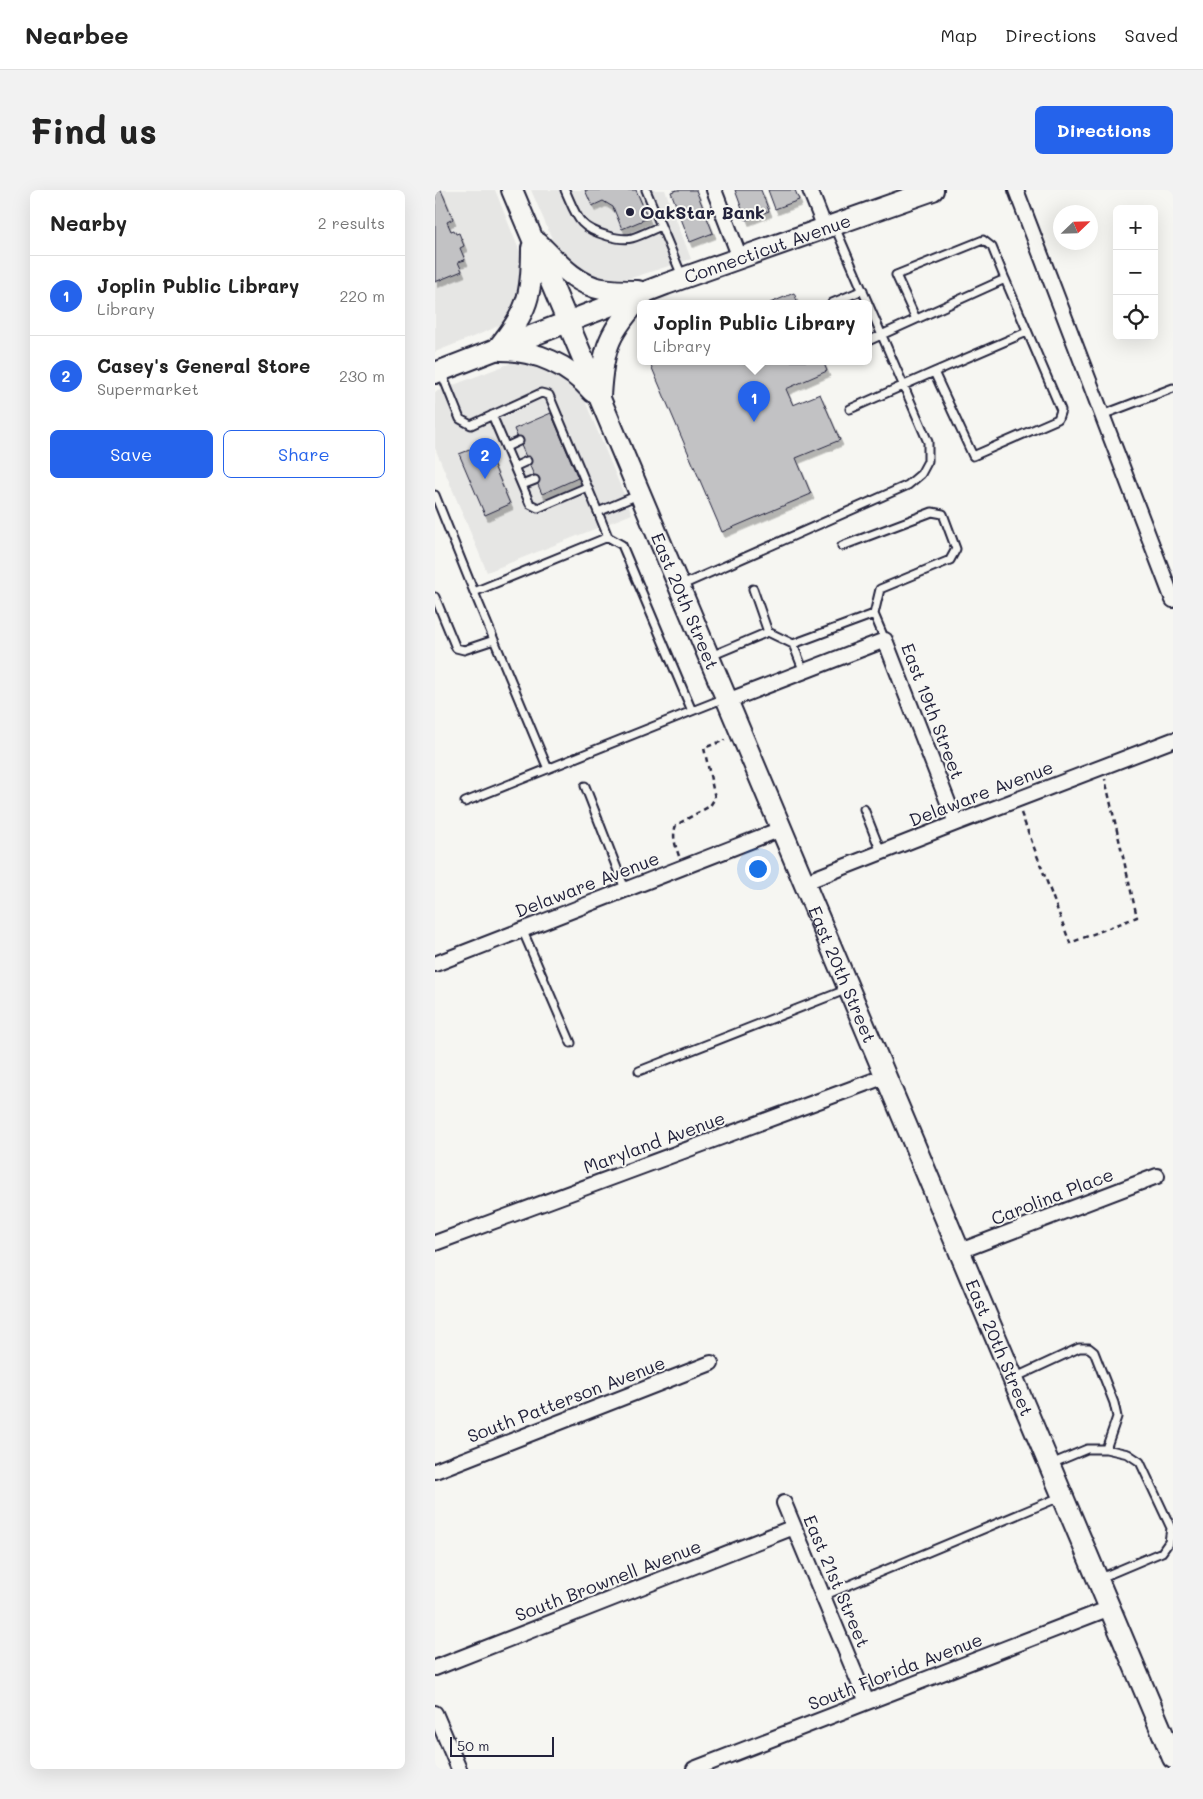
<!DOCTYPE html>
<html lang="en">
<head>
<meta charset="utf-8">
<style>
	body { margin:0; font-family:Mali,sans-serif; background:#f2f2f2; color:#222 }
	.controls { position:absolute; right:15px; top:15px; display:grid; overflow:hidden; border-radius:8px; box-shadow:0 5px 20px #0002 }
	.controls button { width:45px; height:45px; display:grid; place-items:center; padding:0; border:0; border-bottom:1px solid #e0e0e0; background:#fff; color:#222; font:25px sans-serif }
	.compass { position:absolute; left:618px; top:15px; width:45px; height:45px; border-radius:50%; background:#fff; box-shadow:0 5px 20px #0002; rotate:67deg }
	.scale { position:absolute; left:15px; bottom:12px; width:104px; box-sizing:border-box; padding-left:5px; border:2px solid #22223b; border-top:0; font-size:14px; line-height:18px; white-space:nowrap; color:#22223b; -webkit-text-stroke:4px #f6f6f2; paint-order:stroke }
	.you { position:absolute; left:322px; top:678px; width:18px; height:18px; margin:-12px; border:4px solid #fff; border-radius:50%; background:#1a73e8; box-shadow:0 0 0 8px #1a73e833 }
	.badge { display:grid; place-items:center; width:32px; height:32px; border-radius:50%; background:#2563eb; color:#fff; font-size:16px; font-weight:700 }
	.pin { position:absolute; translate:-50% -41px; filter:drop-shadow(0 1px 2px #0008) }
	.pin::after { content:''; position:absolute; top:26px; width:18px; height:15px; background:inherit; clip-path:polygon(0 0,100% 0,50% 100%) }
	.popup { position:absolute; left:202px; top:110px; width:235px; height:65px; box-sizing:border-box; display:grid; place-content:center; border-radius:8px; background:#fff; filter:drop-shadow(0 1px 4px #0005); font-size:16px; white-space:nowrap; color:#767676 }
	.popup b { font-size:19px; color:#222 }
	.popup::after { content:''; position:absolute; left:50%; top:100%; margin-left:-10px; border:10px solid transparent; border-top-color:#fff }
	.list { margin:0; padding:0; list-style:none }
	h2 { display:flex; justify-content:space-between; align-items:center; height:65px; margin:0; padding:0 20px; font-size:21px }
	h2 small { font-size:16px; font-weight:400; color:#767676 }
	.list li { display:grid; grid-template-columns:32px 1fr auto; gap:15px; align-items:center; box-sizing:border-box; height:80px; padding:0 20px; border-top:1px solid #e0e0e0 }
	.list b { display:block; font-size:19px; white-space:nowrap }
	.list p { margin:0; font-size:16px; white-space:nowrap; color:#767676 }
	.list em { font-size:16px; font-style:normal; color:#767676 }
	.actions { display:flex; gap:10px; padding:15px 20px }
	.actions a { flex:1; padding:11px 0; border:1px solid #2563eb; border-radius:8px; text-align:center; font-size:18px; color:#2563eb }
	.actions .main { background:#2563eb; color:#fff }
	.icon { flex:none; width:28px; height:28px; fill:none; stroke:currentColor; stroke-width:2; stroke-linecap:round; stroke-linejoin:round }
	.map { position:relative; flex:none; width:738px; height:1579px; overflow:hidden; border-radius:8px }
	header { display:flex; align-items:center; gap:30px; box-sizing:border-box; height:70px; padding:0 25px; background:#fff; border-bottom:1px solid #e0e0e0 }
	header strong { font-size:24px }
	nav { display:flex; gap:28px; margin-inline-start:auto; font-size:18px }
	.intro { display:flex; align-items:center; justify-content:space-between; box-sizing:border-box; height:120px; padding:0 30px }
	h1 { margin:0; font-size:35px }
	.button { padding:12px 22px; border-radius:8px; background:#2563eb; color:#fff; font-size:18px; font-weight:700 }
	main { display:flex; gap:30px; padding:0 30px }
	aside { flex:1; background:#fff; border-radius:8px; box-shadow:0 5px 20px #0002 }
	.map>svg:first-child { display:block }
	.built { fill:#e6e6e4 }
	.building { fill:#c2c2c4; stroke:#22223b; filter:url(#shadow) }
	.lines { fill:none; stroke-linecap:round; stroke-linejoin:round }
	.service-casing { stroke:#22223b; stroke-width:11 }
	.minor-casing { stroke:#22223b; stroke-width:18 }
	.secondary-casing { stroke:#22223b; stroke-width:24 }
	.path { stroke:#22223b; stroke-width:2.5; stroke-dasharray:5 4; stroke-linecap:butt }
	.service { stroke:#f6f6f2; stroke-width:7 }
	.minor { stroke:#f6f6f2; stroke-width:14 }
	.secondary { stroke:#f6f6f2; stroke-width:20 }
	.poi-dot { fill:#22223b; stroke:#f6f6f2; stroke-width:2 }
	.labels { text-anchor:middle; dominant-baseline:central; stroke-width:4; stroke-linejoin:round; paint-order:stroke }
	.poi-label { font-size:18px; font-weight:bold; fill:#22223b; stroke:#f6f6f2; text-anchor:start }
	.street-label { font-size:18px; fill:#22223b; stroke:#f6f6f2 }
</style>
</head>
<body>
<header>
<strong>Nearbee</strong>
<nav><a>Map</a><a>Directions</a><a>Saved</a></nav>
</header>
<div class="intro"><h1>Find us</h1><a class="button">Directions</a></div>
<main>
<aside>
<h2>Nearby<small>2 results</small></h2>
<ul class="list">
<li><span class="badge">1</span><div><b>Joplin Public Library</b><p>Library</p></div><em>220 m</em></li>
<li><span class="badge">2</span><div><b>Casey's General Store</b><p>Supermarket</p></div><em>230 m</em></li>
</ul>
<div class="actions"><a class="main">Save</a><a>Share</a></div>
</aside>
<div class="map">
<svg width="738" height="1579" viewBox="0 0 738 1579">
	<defs>
		<filter id="shadow"><feDropShadow dx="3" dy="5.5" stdDeviation="0" flood-color="#0004"/></filter>
	</defs>
	<rect width="100%" height="100%" fill="#f6f6f2"/>
	<filter id="ink" filterUnits="userSpaceOnUse"><feTurbulence type="fractalNoise" baseFrequency=".02" numOctaves="2"/><feDisplacementMap in="SourceGraphic" scale="10" xChannelSelector="R" yChannelSelector="G"/><feConvolveMatrix kernelMatrix="1 2 1 2 8 2 1 2 1" color-interpolation-filters="sRGB"/></filter>
	<g filter="url(#ink)">
		<path class="built" d="M0,0H60L87,67V105L75,127L68,133L55,140L0,162Z
			M96,0H230L256,69L196,88L181,91H170L149,84L121,58Z
			M91,171L110,174L147,204L197,324L52,382L0,258V202L79,172Z"/>
		<path class="building" d="M0,0H6L18,29L12,32L16,41L19,40L21,44L24,43L29,56L25,58L30,70L23,72L27,81L0,92Z
			M150,0H201L213,28L187,39L178,17L168,11L157,16Z
			M242,0H261L278,43L255,52L236,2Z
			M300,0H326L334,21L311,30Z
			M333,0H360L364,10L340,19Z
			M359,103L363,113H335Z
			M214,171H388L392,181L351,199L358,215L385,204L405,250L361,268L376,304L287,342Z
			M116,223L143,288L107,304L79,239Z
			M50,254L75,314L50,325L24,264Z"/>
		<g class="lines">
			<g class="service-casing">
				<path id="service" d="M130,0C142,27 143,38 173,46C180,48 190,50 197,48C207,45 216,40 226,36
					M211,0L247,86
					M397,113L428,100
					M481,129L461,85L548,50L557,57L570,89
					M6,182L25,229L36,235L106,203L114,205L163,322L203,305
					M499,182L592,142
					M415,219L499,182L538,266L623,229L626,220L570,89L433,151
					M57,225L95,314L103,318L152,297
					M667,225L738,198
					M71,257L84,251
					M79,277L92,271
					M87,295L100,290
					M0,305L39,402
					M163,322L173,347L187,355L257,521L290,508
					M407,356L497,322L508,324L521,359L515,370L445,399L439,424L450,450
					M245,396L473,295L486,284L493,271V252L400,37
					M318,399L333,442L358,454L369,482
					M0,407L21,458L29,460L59,450
					M358,454L439,424
					M276,466L333,442
					M113,579L39,402L173,347
					M150,596L190,699
					M30,612L257,521
					M429,619L446,662
					M87,739L136,853
					M204,881L413,799
					M579,1188L644,1158H654L659,1162L679,1213L682,1227L671,1259
					M616,1274L652,1259H671L693,1264L705,1272L736,1338L734,1352L727,1362L663,1389
					M388,1406L625,1307"/>
			</g>
			<g class="minor-casing">
				<path id="minor" d="M279,0L305,68
					M375,0L390,38
					M581,0L738,410
					M292,511L450,450L521,633
					M368,693L521,633L738,550
					M0,774L346,639
					M0,1053L451,886
					M525,1061L722,986
					M0,1281L276,1173
					M349,1313L432,1512
					M0,1478L359,1337
					M0,1523L24,1579
					M259,1579L675,1418"/>
			</g>
			<g class="secondary-casing">
				<g id="secondary">
					<path id="s1" d="M77,0L738,1568"/>
					<path d="M103,53C121,71 141,95 167,99C179,101 191,101 203,101"/>
					<path d="M62,159C93,121 97,106 97,58"/>
					<path d="M65,160C101,160 134,175 158,202"/>
					<path id="s2" d="M0,183L231,94L498,0"/>
					<path d="M165,206C168,156 174,142 208,105"/>
				</g>
			</g>
			<path class="path" d="M586,623L635,753L702,727L670,589
				M244,666C240,655 237,646 241,635L275,616L280,608L269,558L290,550"/>
			<use href="#service" class="service"/>
			<use href="#minor" class="minor"/>
			<use href="#secondary" class="secondary"/>
		</g>
	</g>
	<circle class="poi-dot" cx="195" cy="22" r="5"/>
	<g class="labels">
		<g class="poi-label">
			<text x="205" y="22">OakStar Bank</text>
		</g>
		<g class="street-label">
			<text stroke="none"><textPath href="#s2" startOffset="355">Connecticut Avenue</textPath></text>
			<text stroke="none"><textPath href="#s1" startOffset="446">East 20th Street</textPath></text>
			<text transform="translate(498 521) rotate(69)">East 19th Street</text>
			<text transform="translate(546 603) rotate(-21)">Delaware Avenue</text>
			<text transform="translate(152 694) rotate(-21)">Delaware Avenue</text>
			<text stroke="none"><textPath href="#s1" startOffset="851">East 20th Street</textPath></text>
			<text transform="translate(219 952) rotate(-20)">Maryland Avenue</text>
			<text transform="translate(617 1006) rotate(-21)">Carolina Place</text>
			<text stroke="none"><textPath href="#s1" startOffset="1256">East 20th Street</textPath></text>
			<text transform="translate(131 1209) rotate(-21)">South Patterson Avenue</text>
			<text transform="translate(173 1390) rotate(-21)">South Brownell Avenue</text>
			<text transform="translate(402 1391) rotate(67)">East 21st Street</text>
			<text transform="translate(460 1481) rotate(-21)">South Florida Avenue</text>
		</g>
	</g>
</svg>
<div class="controls">
<button>+</button>
<button>−</button>
<button><svg class="icon" aria-label="locate" viewBox="0 0 24 24"><circle cx="12" cy="12" r="6"/><path d="M12 2v4M12 18v4M2 12h4M18 12h4"/></svg></button>
</div>
<svg class="compass" viewBox="-18 -18 36 36"><path d="M0-13l5 13h-10z" fill="#e53935"/><path d="M0 13l5-13h-10z" fill="#767676"/></svg>
<div class="scale">50 m</div>
<div class="you"></div>
<div class="pin badge" style="left:319px;top:232px">1</div>
<div class="popup"><b>Joplin Public Library</b>Library</div>
<div class="pin badge" style="left:50px;top:289px">2</div>
</div>
</main>
</body>
</html>
